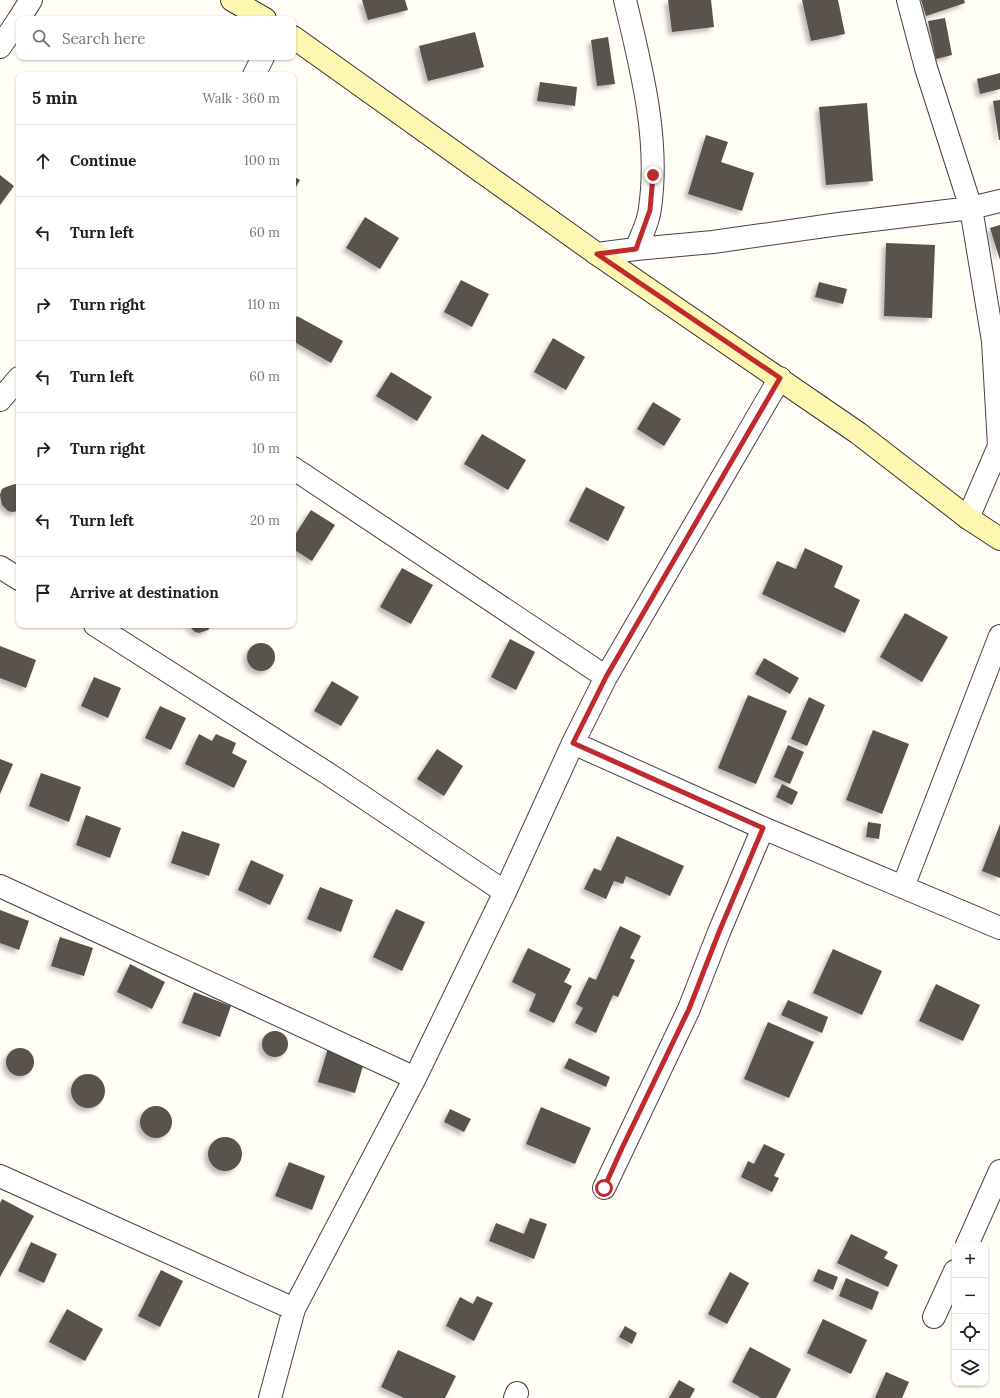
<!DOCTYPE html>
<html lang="en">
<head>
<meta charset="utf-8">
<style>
	body { margin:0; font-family:Lora,serif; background:#f2f2f2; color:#202124 }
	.controls { position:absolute; right:12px; bottom:12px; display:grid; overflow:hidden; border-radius:8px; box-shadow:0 1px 3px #0004 }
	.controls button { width:36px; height:36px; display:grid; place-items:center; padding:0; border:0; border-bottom:1px solid #e0e0e0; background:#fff; color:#202124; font:20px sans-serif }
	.stop { position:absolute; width:12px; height:12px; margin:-9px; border:3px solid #c02a2d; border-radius:50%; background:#fff }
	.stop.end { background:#c02a2d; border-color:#fff; box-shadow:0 1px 4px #0008 }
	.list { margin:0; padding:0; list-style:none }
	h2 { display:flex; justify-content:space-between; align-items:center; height:52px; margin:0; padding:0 16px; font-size:17px }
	h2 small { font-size:13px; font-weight:400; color:#757577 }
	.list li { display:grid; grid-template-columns:26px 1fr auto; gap:12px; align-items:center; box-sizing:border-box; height:72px; padding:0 16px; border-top:1px solid #e0e0e0 }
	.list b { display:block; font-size:15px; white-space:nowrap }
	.list em { font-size:13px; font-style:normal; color:#757577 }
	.icon { flex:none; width:22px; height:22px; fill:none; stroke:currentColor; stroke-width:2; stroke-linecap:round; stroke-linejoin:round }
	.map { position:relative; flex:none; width:1000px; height:1398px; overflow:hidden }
	.search { position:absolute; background:#fff; box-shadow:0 1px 3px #0004; left:16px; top:16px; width:280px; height:44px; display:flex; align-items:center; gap:10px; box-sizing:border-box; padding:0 14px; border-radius:8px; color:#757577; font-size:15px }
	.panel { position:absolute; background:#fff; box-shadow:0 1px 3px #0004; left:16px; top:72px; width:280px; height:556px; border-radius:8px }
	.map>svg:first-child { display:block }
	.building { fill:#5a524d; filter:url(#shadow) }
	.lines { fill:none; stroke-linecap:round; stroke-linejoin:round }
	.street-casing { stroke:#444; stroke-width:24 }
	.secondary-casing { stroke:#333; stroke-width:24 }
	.street { stroke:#fff; stroke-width:22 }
	.secondary { stroke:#fdf7b2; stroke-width:22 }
	.route { stroke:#c02a2d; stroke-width:5 }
</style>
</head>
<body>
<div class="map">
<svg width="1000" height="1398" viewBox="0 0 1000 1398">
	<defs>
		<filter id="shadow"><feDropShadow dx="-3.5" dy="3.5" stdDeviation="2" flood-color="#0004"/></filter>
	</defs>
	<rect width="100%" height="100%" fill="#fffdf5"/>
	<path class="building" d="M362,0H405L408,10L368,20Z
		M668,0H711L714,27L672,32Z
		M802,0H838L845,34L811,41Z
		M921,0H964L965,3L926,16Z
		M945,18L952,55L936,59L928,21Z
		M475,32L484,67L428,81L419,46Z
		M608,37L615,84L597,86L591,40Z
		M1000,73V89L980,94L977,79Z
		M540,82L577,87L575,106L537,101Z
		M1000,100V140H999L993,101Z
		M867,103L873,181L826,185L819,107Z
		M706,135L728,142L721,162L754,173L742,211L688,194Z
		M0,175L14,186L0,205Z
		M293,176L300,180L293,192Z
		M365,217L399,238L380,269L346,248Z
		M1000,225V260L990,228Z
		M886,243L935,245L932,318L884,316Z
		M461,280L489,294L472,327L444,312Z
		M819,282L847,289L843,304L815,297Z
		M297,316L343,341L331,363L293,341V323Z
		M553,338L585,357L566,390L534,372Z
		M391,372L432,397L417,421L376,396Z
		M653,402L681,419L664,446L637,429Z
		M482,434L526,460L508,490L464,464Z
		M15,484L19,485V511L12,512L8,511L2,505L0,495L2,489L6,487Z
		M586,487L625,507L608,541L569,521Z
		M311,510L335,525L312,561L293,549V538Z
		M805,548L843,566L834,587L860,600L845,633L762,594L777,561L796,569Z
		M402,568L433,585L411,624L380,607Z
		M905,613L948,637L922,682L880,657Z
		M188,625H212L208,630L199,633L195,632Z
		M510,639L535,652L516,690L491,677Z
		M247 657a14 14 0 1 1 28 0a14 14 0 1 1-28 0Z
		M0,646L36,660L26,688L0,678Z
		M764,658L799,678L790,694L755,674Z
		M94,677L121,688L108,718L81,706Z
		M332,681L359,697L341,726L314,711Z
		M748,695L787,711L756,784L718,768Z
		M809,697L825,705L807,746L791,739Z
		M160,706L186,718L171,750L145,738Z
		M873,730L909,744L882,814L846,800Z
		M199,734L212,741L216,734L236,743L232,753L247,761L234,788L185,764Z
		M788,745L804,752L790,784L774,777Z
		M437,749L463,766L444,796L417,779Z
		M0,759L13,764L0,794Z
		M41,773L81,787L69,822L29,806Z
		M782,784L798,792L792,805L776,797Z
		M86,815L121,828L110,858L76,845Z
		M868,822L881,824L879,839L866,837Z
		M1000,824V878L982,871Z
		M182,831L220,844L209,876L171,863Z
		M617,836L684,866L670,896L626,876L623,884L614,881L606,899L584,889L594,868L601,871Z
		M251,860L284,875L270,905L238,890Z
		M320,887L353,900L341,932L307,919Z
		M396,909L425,922L402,971L373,957Z
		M0,910L29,921L19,950L0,943Z
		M620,926L641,936L630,958L635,960L618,997L613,995L596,1033L575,1023L583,1008L576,1004L589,977L596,980Z
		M60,937L93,948L84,976L51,966Z
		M528,948L571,969L564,982L572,986L554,1023L529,1011L536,994L512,982Z
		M833,949L882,971L862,1015L813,993Z
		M130,964L165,982L152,1009L117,992Z
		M936,984L980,1005L963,1041L919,1021Z
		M194,992L231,1006L220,1037L182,1023Z
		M788,1000L828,1017L822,1033L781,1015Z
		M768,1022L814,1042L789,1098L744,1079Z
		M262 1044a13 13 0 1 1 26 0a13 13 0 1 1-26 0Z
		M328,1048L365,1059L355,1093L318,1082Z
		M6 1062a14 14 0 1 1 28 0a14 14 0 1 1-28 0Z
		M569,1058L610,1077L606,1087L564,1068Z
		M71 1091a17 17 0 1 1 34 0a17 17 0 1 1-34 0Z
		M140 1122a16 16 0 1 1 32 0a16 16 0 1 1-32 0Z
		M541,1107L591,1128L575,1164L526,1144Z
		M450,1109L471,1119L464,1132L444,1122Z
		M208 1154a17 17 0 1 1 34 0a17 17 0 1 1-34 0Z
		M764,1144L785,1154L774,1176L779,1178L772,1192L741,1177L748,1161L754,1164Z
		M289,1162L325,1176L312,1210L275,1196Z
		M2,1199L34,1216L0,1277V1203Z
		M530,1218L547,1224L534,1259L489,1241L496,1223L524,1234Z
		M851,1234L888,1252L884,1258L898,1265L888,1287L837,1263Z
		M31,1242L57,1254L44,1283L18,1271Z
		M818,1269L838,1277L833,1290L813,1281Z
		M161,1270L183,1281L160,1327L138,1316Z
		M730,1272L749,1283L727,1324L708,1314Z
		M846,1278L879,1292L872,1310L839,1296Z
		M477,1296L493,1303L474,1341L446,1326L460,1297L473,1304Z
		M67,1309L103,1329L85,1361L49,1342Z
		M823,1319L867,1340L851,1374L807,1353Z
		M625,1326L637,1333L632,1344L619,1337Z
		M750,1347L791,1369L776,1398H761L732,1382Z
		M398,1350L456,1376L445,1398H404L381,1387Z
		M886,1372L909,1382L902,1398H875Z
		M679,1380L695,1389L690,1398H669Z"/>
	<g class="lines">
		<g class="street-casing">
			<path id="street" d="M625,0C641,67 660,139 650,208C649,222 641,236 636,249
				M908,0L926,68L971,208L993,341L999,446L968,518
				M19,19L31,0
				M0,47L19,19
				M254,75L263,57
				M597,254L636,249L713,242L839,224L971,208L1000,201
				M0,400L19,378
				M293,468L606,677
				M0,567L19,579
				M95,625L330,775L505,892
				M573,743L763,828L1000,928
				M0,886L415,1078
				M903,887L1000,636
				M0,1176L294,1309
				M604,1188L689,1009L719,932L763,828
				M967,1245L1000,1171
				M934,1317L955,1271
				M270,1398L294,1309L415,1078L505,892L573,743L606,677L780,378
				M515,1398L517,1393"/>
		</g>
		<g class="secondary-casing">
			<path id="secondary" d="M232,0L265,19
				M293,37L597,254L858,433L968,518L1000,539"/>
		</g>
		<use href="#street" class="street"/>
		<use href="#secondary" class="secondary"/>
	</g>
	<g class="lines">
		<path class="route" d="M604,1188L622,1148L689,1009L719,932L763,828L573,743L606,677L780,378L597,254L636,249L650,210L653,175"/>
	</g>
</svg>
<div class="controls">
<button>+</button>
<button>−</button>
<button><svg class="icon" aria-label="locate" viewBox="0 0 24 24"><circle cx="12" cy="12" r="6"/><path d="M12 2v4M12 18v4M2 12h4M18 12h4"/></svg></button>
<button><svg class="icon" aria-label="layers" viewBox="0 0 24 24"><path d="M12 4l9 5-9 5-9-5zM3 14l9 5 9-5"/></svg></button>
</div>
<div class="stop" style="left:604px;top:1188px"></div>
<div class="stop end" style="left:653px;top:175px"></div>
<div class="search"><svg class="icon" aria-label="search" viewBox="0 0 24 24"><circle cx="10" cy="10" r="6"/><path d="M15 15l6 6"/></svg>Search here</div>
<section class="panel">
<h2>5 min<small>Walk · 360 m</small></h2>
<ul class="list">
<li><svg class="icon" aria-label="ahead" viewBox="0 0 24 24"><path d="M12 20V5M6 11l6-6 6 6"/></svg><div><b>Continue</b></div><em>100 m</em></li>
<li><svg class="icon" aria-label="left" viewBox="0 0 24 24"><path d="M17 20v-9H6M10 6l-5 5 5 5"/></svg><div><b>Turn left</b></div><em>60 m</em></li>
<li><svg class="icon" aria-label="right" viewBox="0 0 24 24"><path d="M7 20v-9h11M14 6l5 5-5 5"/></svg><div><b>Turn right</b></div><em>110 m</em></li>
<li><svg class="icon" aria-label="left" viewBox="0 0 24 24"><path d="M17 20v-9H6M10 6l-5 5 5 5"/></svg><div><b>Turn left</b></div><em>60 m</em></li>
<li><svg class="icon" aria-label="right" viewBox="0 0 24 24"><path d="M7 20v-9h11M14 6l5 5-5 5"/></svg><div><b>Turn right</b></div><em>10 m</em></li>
<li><svg class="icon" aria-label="left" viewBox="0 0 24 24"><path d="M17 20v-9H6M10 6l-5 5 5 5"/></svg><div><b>Turn left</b></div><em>20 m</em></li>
<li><svg class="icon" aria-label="arrive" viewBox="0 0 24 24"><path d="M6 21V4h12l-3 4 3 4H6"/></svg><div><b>Arrive at destination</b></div></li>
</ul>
</section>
</div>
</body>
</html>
